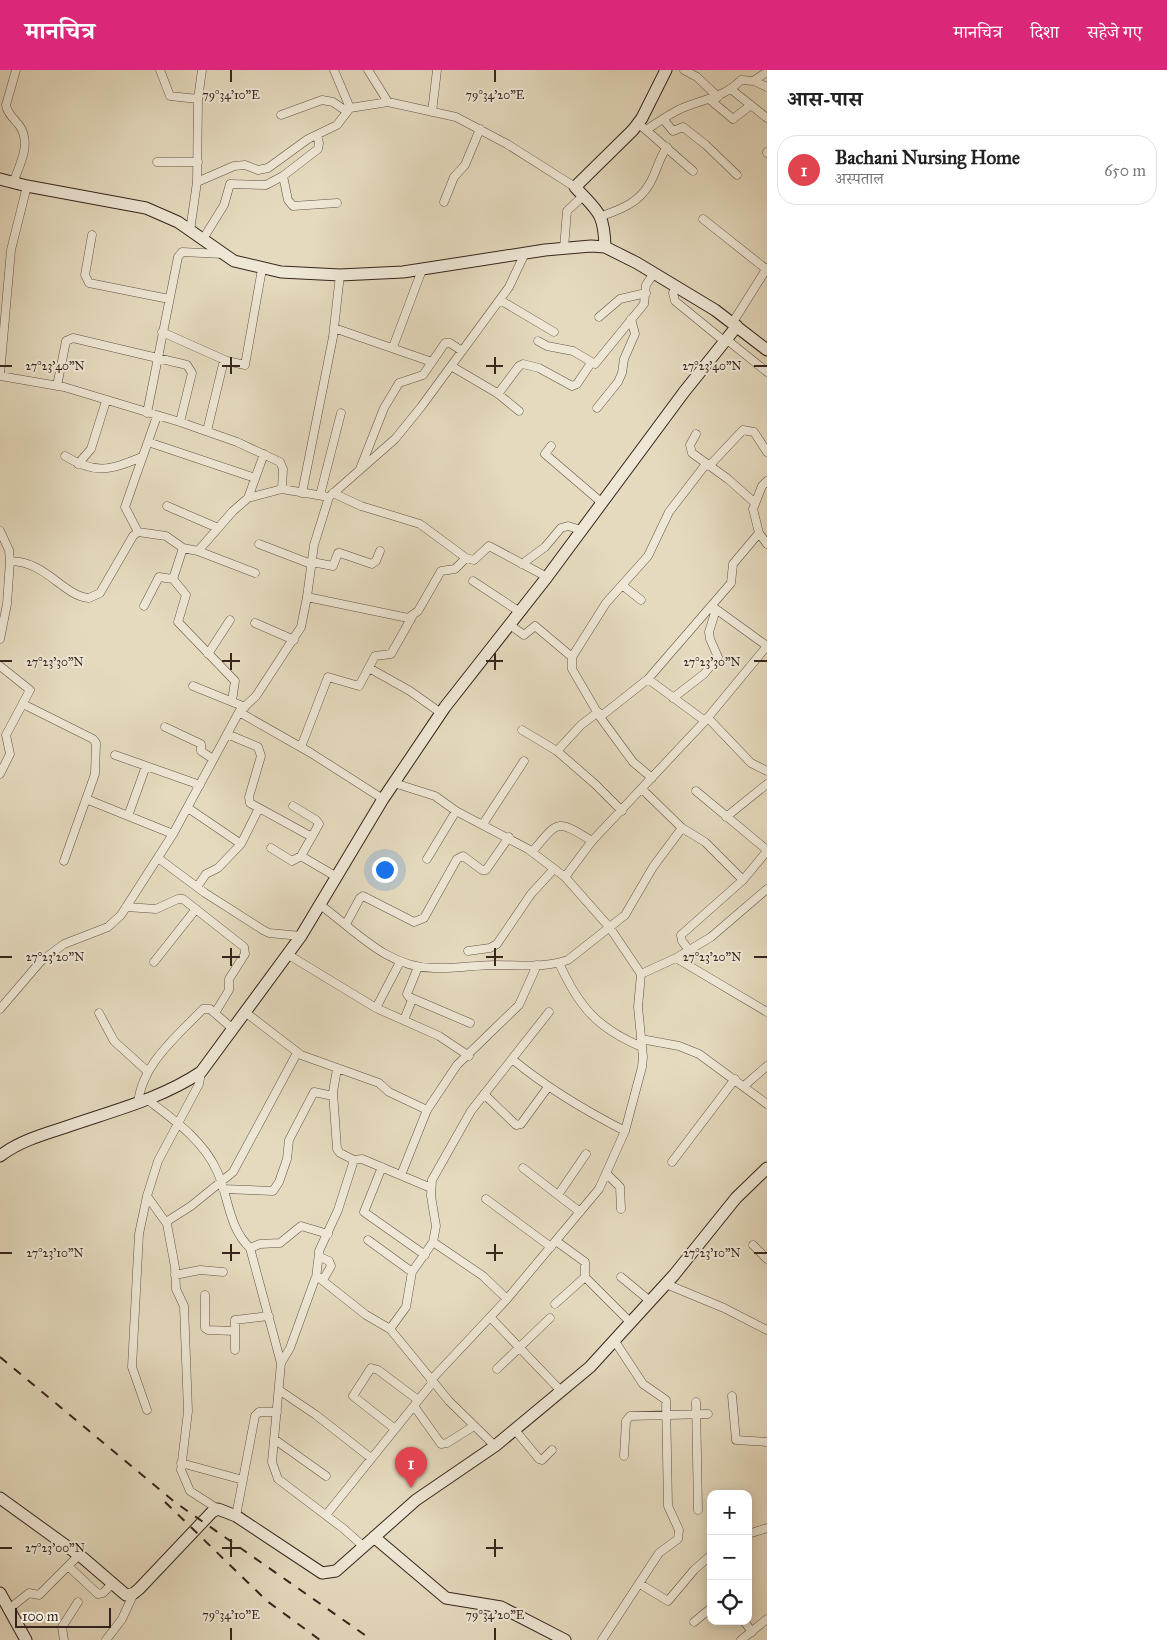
<!DOCTYPE html>
<html lang="hi">
<head>
<meta charset="utf-8">
<style>
	body { margin:0; font-family:"IM FELL Great Primer","Noto Serif Devanagari",serif; background:#f6f6f6; color:#222 }
	.controls { position:absolute; right:15px; bottom:15px; display:grid; overflow:hidden; border-radius:10px; box-shadow:0 2px 12px #0003 }
	.controls button { width:45px; height:45px; display:grid; place-items:center; padding:0; border:0; border-bottom:1px solid #e0e0e0; background:#fff; color:#222; font:25px sans-serif }
	.scale { position:absolute; left:15px; bottom:12px; width:96px; box-sizing:border-box; padding-left:5px; border:2px solid #36241d; border-top:0; font-size:14px; line-height:18px; white-space:nowrap; color:#36241d; -webkit-text-stroke:4px #eee7d5; paint-order:stroke }
	.you { position:absolute; left:384px; top:799px; width:18px; height:18px; margin:-12px; border:4px solid #fff; border-radius:50%; background:#1a73e8; box-shadow:0 0 0 8px #1a73e833 }
	.badge { display:grid; place-items:center; width:32px; height:32px; border-radius:50%; background:#db2777; color:#fff; font-size:16px; font-weight:700 }
	.pin { position:absolute; translate:-50% -41px; filter:drop-shadow(0 1px 2px #0008) }
	.pin::after { content:''; position:absolute; top:26px; width:18px; height:15px; background:inherit; clip-path:polygon(0 0,100% 0,50% 100%) }
	.list { margin:0; padding:0; list-style:none }
	h2 { display:flex; justify-content:space-between; align-items:center; height:65px; margin:0; padding:0 20px; font-size:21px }
	h2 small { font-size:16px; font-weight:400; color:#767676 }
	.list li { display:grid; grid-template-columns:32px 1fr auto; gap:15px; align-items:center; box-sizing:border-box; height:70px; margin:0 10px 10px; padding:0 10px; border:1px solid #e0e0e0; border-radius:20px }
	.list b { display:block; font-size:19px; white-space:nowrap }
	.list p { margin:0; font-size:16px; white-space:nowrap; color:#767676 }
	.list em { font-size:16px; font-style:normal; color:#767676 }
	.icon { flex:none; width:28px; height:28px; fill:none; stroke:currentColor; stroke-width:2; stroke-linecap:round; stroke-linejoin:round }
	.map { position:relative; flex:none; width:767px; height:1570px; overflow:hidden }
	header { display:flex; align-items:center; gap:30px; box-sizing:border-box; height:70px; padding:0 25px; background:#db2777; color:#fff }
	header strong { font-size:24px }
	nav { display:flex; gap:28px; margin-inline-start:auto; font-size:18px }
	main { display:flex }
	aside { flex:1; background:#fff }
	.map>svg:first-child { display:block }
	.lines { fill:none; stroke-linecap:round; stroke-linejoin:round }
	.street-casing { stroke:#625245; stroke-width:9 }
	.secondary-casing { stroke:#36241d; stroke-width:13 }
	.street { stroke:#eee7d5; stroke-width:8 }
	.secondary { stroke:#eee7d5; stroke-width:11 }
	.rail { stroke:#36241d; stroke-width:2; stroke-dasharray:9 9; stroke-linecap:butt }
	.ticks { fill:none; stroke:#36241d; stroke-width:2 }
	.ticks-label { font-size:12px; text-anchor:middle; fill:#36241d; stroke:#eee7d5; stroke-width:4; stroke-linejoin:round; paint-order:stroke }
</style>
</head>
<body>
<header>
<strong>मानचित्र</strong>
<nav><a>मानचित्र</a><a>दिशा</a><a>सहेजे गए</a></nav>
</header>
<main>
<div class="map">
<svg width="767" height="1570" viewBox="0 0 767 1570">
	<rect width="100%" height="100%" fill="#e5dabe"/>
	<filter id="stains"><feTurbulence type="fractalNoise" baseFrequency=".004" numOctaves="4"/><feColorMatrix values="0 0 0 0 .2 0 0 0 0 .09 0 0 0 0 .02 0 0 0 .5 -.17"/></filter>
	<radialGradient id="worn" r=".72"><stop offset=".6" stop-color="#630" stop-opacity="0"/><stop offset="1" stop-color="#630" stop-opacity=".3"/></radialGradient>
	<g class="lines">
		<g class="street-casing">
			<path id="street" d="M160,0L170,26L198,29
				M334,0L350,38
				M368,0L388,32
				M684,0L697,7L718,27
				M754,11L767,17
				M732,20L767,48
				M709,29L733,49L751,35
				M432,42L437,0
				M281,45L322,30L333,32L346,41
				M663,49L673,61L683,57L706,75L737,105
				M638,53L646,60C657,53 668,45 680,39C702,29 724,28 741,10L753,11L767,2
				M646,60L693,101
				M767,82V83
				M157,92H198
				M283,106L288,130L293,136L337,133
				M197,112L234,96L245,95L258,100L268,98L308,69L337,55L350,38L388,32L456,47L507,74L575,117
				M13,113C20,94 32,73 19,55C14,49 7,43 6,35L16,0
				M444,132L454,107L465,95L480,59
				M602,146C621,139 639,133 650,113C657,101 658,90 667,77
				M703,149L766,199
				M190,161L197,112L198,29L202,0
				M92,165L85,205L89,213L169,229
				M203,169L224,135L230,114L266,115L283,106L318,79L319,73L317,65
				M564,178L567,141L583,126
				M676,216L673,223L675,231L724,271
				M500,230L554,262
				M599,247L620,229L646,223
				M733,252L767,198
				M334,258L432,292
				M162,262L227,291L245,295L262,199
				M726,269L767,302
				M538,271L547,276L573,281L595,294L644,234L646,215L654,203
				M393,277L422,200
				M451,296L497,323L519,341
				M0,304L11,180L27,116
				M0,306L64,317L180,352L237,372L280,392L283,399L282,419L329,427L314,475L307,527L301,557L256,626L239,642
				M57,316L66,271L73,268L187,295L192,303L180,352
				M498,324L519,296L523,294L539,298L572,316L577,314L591,293
				M597,338L618,312L622,303L624,289L635,264L631,249
				M147,343L178,187L182,182L223,184
				M207,361L224,290
				M696,364L690,375L692,383L728,409L755,433
				M148,372L255,408
				M551,376L545,384L601,432
				M65,386C96,405 110,400 142,387
				M78,394L91,379L106,331
				M709,396L743,360L754,362L767,382
				M360,399L384,338L399,313L423,305L445,273H450L462,281
				M302,423L333,267L340,205
				M333,423L361,436L420,454L466,488
				M320,425L341,343
				M329,427L395,369L421,337L509,217L525,183
				M248,428L264,384
				M167,436L218,458
				M0,461L9,480L10,491C46,491 63,526 89,528L100,523L133,466L138,462L166,466L183,478L198,481L233,441L248,428L282,419
				M138,462L125,437L157,346
				M759,463L767,474
				M259,474L311,494
				M183,478L173,509L186,525L178,552L235,611L232,631
				M198,481L255,503
				M312,492L333,496L338,483H340L372,494L376,491L380,481
				M522,494L545,477L561,458L568,456L581,460
				M473,511L520,542
				M622,515L641,530
				M307,527L408,548L418,541L441,501L455,499L466,488L474,490L489,476L547,507
				M144,536L159,507L173,509
				M713,537L767,576
				M255,553L294,570
				M510,555L524,565L535,556L572,587V599L600,647L633,692L652,708
				M0,569L7,534L10,491
				M208,584L230,550
				M572,587L606,533L648,486L669,442L706,394
				M0,596L30,620L6,665L10,684L0,704
				M369,598L410,621L441,643
				M648,609L705,651
				M193,616L245,637
				M673,628L704,604L718,587L710,569L709,562L716,539
				M23,634L93,669L96,673L95,704L64,791
				M600,647L648,609L731,513L733,494L759,463L753,439L762,416L767,411
				M708,648L751,693L767,701
				M165,657L201,674V681L213,689
				M522,660L557,681L581,655L598,642
				M227,664L258,677L261,686L249,727L250,733L312,767
				M301,677L328,607L359,616L375,586L391,584L412,547
				M557,681L595,714L622,741
				M115,685L200,715
				M394,713L435,726L456,741L528,779L565,807L610,858L641,904L638,937L643,987L642,997L625,1061L599,1119L507,1229L431,1310
				M642,719L682,758L705,772L743,810
				M696,721L767,780
				M86,729L173,764
				M293,736L316,750L319,754L301,786
				M188,738L241,774
				M128,746L146,696
				M726,747L767,714
				M483,754L524,691
				M271,778L292,791L301,786L335,806
				M532,782C559,750 556,749 592,771
				M158,788L205,823L263,860L269,863L301,866
				M427,789L456,741
				M565,807L592,771L705,651L767,576
				M197,817L206,804L218,798L241,774L258,740
				M319,834C355,860 387,898 434,898C454,899 475,895 495,895C519,895 545,898 568,890L625,845L653,797L682,758
				M126,837L156,839L178,829H183L244,877L245,884L229,909V920L215,943
				M346,854L360,828L363,826L414,852L424,848L457,789L463,786L482,800H486L509,767
				M689,880L682,871L681,865L743,810L767,781
				M468,881L490,878L497,874L531,824L554,799
				M287,884L376,938L400,892
				M676,888L767,942
				M154,892L196,839
				M559,893C579,937 597,958 642,977
				M418,897L407,924L409,927L470,953
				M641,904L676,888L711,867L767,819
				M376,938L439,966L469,986
				M0,939L41,891L64,874L108,857L121,845L173,764L239,642L311,683L383,729
				M245,942L301,985L379,1013L389,1022L427,1040
				M99,943L114,971L147,1001
				M404,950L412,930
				M641,969L679,976L699,984L767,1034
				M512,989C547,1018 584,1040 625,1061
				M337,999L333,1022L337,1079L340,1083L354,1090
				M744,1016L767,996
				M484,1024L516,1055L521,1054L548,1017
				M148,1030C174,1050 203,1070 217,1101C229,1127 228,1157 250,1178L281,1293L272,1392L278,1409L344,1459L363,1476
				M138,1034C141,995 177,966 203,939H210L233,959
				M672,1092L735,1009
				M382,1097L364,1142L425,1185
				M523,1098L580,1142
				M607,1104L620,1117L621,1139
				M401,1105L427,1040L457,995L519,935L537,895
				M223,1119L273,1121L279,1112L287,1089L289,1070L314,1022L333,1026
				M558,1125L586,1084
				M147,1126L167,1154L175,1197L176,1219L184,1236L188,1341L181,1400L190,1421L218,1439
				M486,1129L551,1177
				M166,1152L191,1136L233,1102L297,983
				M368,1170L412,1202
				M556,1171L585,1192V1207L630,1252
				M433,1172L483,1206L507,1229
				M753,1175L767,1189
				M250,1178L260,1174L280,1173L301,1156L328,1164
				M175,1205L200,1200L223,1202
				M621,1207L650,1231
				M316,1208L319,1183
				M323,1210L331,1196L329,1191L320,1187L319,1181L338,1140L354,1090L362,1089L431,1118
				M666,1214L724,1238L767,1260
				M205,1225V1258L208,1260L234,1261
				M555,1234L585,1207
				M490,1247L561,1321
				M390,1259L406,1237L412,1202L433,1172L436,1156L431,1126L432,1110L471,1041L549,942
				M235,1280V1250L269,1246
				M281,1293L290,1278L315,1209L318,1207L366,1245L390,1259L449,1331L495,1376
				M497,1299L550,1248
				M279,1320L316,1345L371,1388
				M732,1326L736,1370L767,1372
				M696,1332L698,1440
				M414,1336L441,1374L447,1373L474,1356
				M147,1340L132,1297L139,1164L147,1126L158,1091L199,1014L201,1002
				M395,1359L353,1326L371,1298L378,1300L418,1330
				M515,1360L539,1389L542,1390L552,1380
				M274,1369L326,1406
				M624,1386L626,1351L630,1346L708,1344
				M181,1393L243,1410
				M326,1445L433,1312
				M236,1446L255,1346L259,1342H277
				M748,1464L767,1458
				M68,1496L98,1524L103,1523L112,1514
				M640,1514L668,1531L694,1500L711,1485
				M9,1539L29,1523L39,1525L79,1485
				M744,1551L752,1562
				M694,1552L711,1538
				M64,1570L62,1557L78,1532
				M106,1570L122,1549L134,1523
				M602,1570L659,1483L678,1469L679,1460L668,1436L666,1330L643,1314L614,1270
				M741,1570L767,1549"/>
		</g>
		<g class="secondary-casing">
			<path id="secondary" d="M0,109L27,116L146,138L178,152L234,191L281,202L340,205L403,202L545,180L591,176L605,177L637,193L715,240L767,280
				M605,177C604,142 598,142 575,117L633,60L642,48L666,0
				M0,1086C18,1072 41,1065 63,1058C111,1041 159,1030 201,1002L301,866L383,729L445,637L547,507L684,322L737,256
				M0,1428L83,1488L126,1525L134,1523L139,1519L212,1442L218,1439L236,1446L322,1503L336,1501L416,1430L495,1376L590,1297L674,1205L736,1128L767,1098
				M374,1467L446,1528L501,1537L565,1570
				M0,1523L26,1570"/>
		</g>
		<use href="#street" class="street"/>
		<use href="#secondary" class="secondary"/>
		<path class="rail" d="M0,1287L176,1433L372,1570
			M165,1432L267,1531L320,1570"/>
	</g>
	<path class="ticks" d="M231,0V12M495,0V12M231,287V304M495,287V304M0,296H12M222,296H240M486,296H503M754,296H767M231,583V600M495,583V600M0,591H12M222,591H240M486,591H503M754,591H767M231,878V896M495,878V896M0,887H12M222,887H240M486,887H503M754,887H767M231,1174V1191M495,1174V1191M0,1183H12M222,1183H240M486,1183H503M754,1183H767M231,1469V1487M495,1469V1487M0,1478H12M222,1478H240M486,1478H503M231,1558V1570M495,1558V1570"/>
	<g class="ticks-label">
		<text x="231" y="29">79°34'10"E</text>
		<text x="495" y="29">79°34'20"E</text>
		<text x="55" y="300">27°23'40"N</text>
		<text x="712" y="300">27°23'40"N</text>
		<text x="55" y="596">27°23'30"N</text>
		<text x="712" y="596">27°23'30"N</text>
		<text x="55" y="891">27°23'20"N</text>
		<text x="712" y="891">27°23'20"N</text>
		<text x="55" y="1187">27°23'10"N</text>
		<text x="712" y="1187">27°23'10"N</text>
		<text x="55" y="1482">27°23'00"N</text>
		<text x="231" y="1549">79°34'10"E</text>
		<text x="495" y="1549">79°34'20"E</text>
	</g>
	<rect width="100%" height="100%" filter="url(#stains)"/>
	<rect width="100%" height="100%" fill="url(#worn)"/>
</svg>
<div class="controls">
<button>+</button>
<button>−</button>
<button><svg class="icon" aria-label="locate" viewBox="0 0 24 24"><circle cx="12" cy="12" r="6"/><path d="M12 2v4M12 18v4M2 12h4M18 12h4"/></svg></button>
</div>
<div class="scale">100 m</div>
<div class="you"></div>
<div class="pin badge" style="left:411px;top:1418px;background:#e0444e">1</div>
</div>
<aside>
<h2>आस-पास<small></small></h2>
<ul class="list">
<li><span class="badge" style="background:#e0444e">1</span><div><b>Bachani Nursing Home</b><p>अस्पताल</p></div><em>650 m</em></li>
</ul>
</aside>
</main>
</body>
</html>
